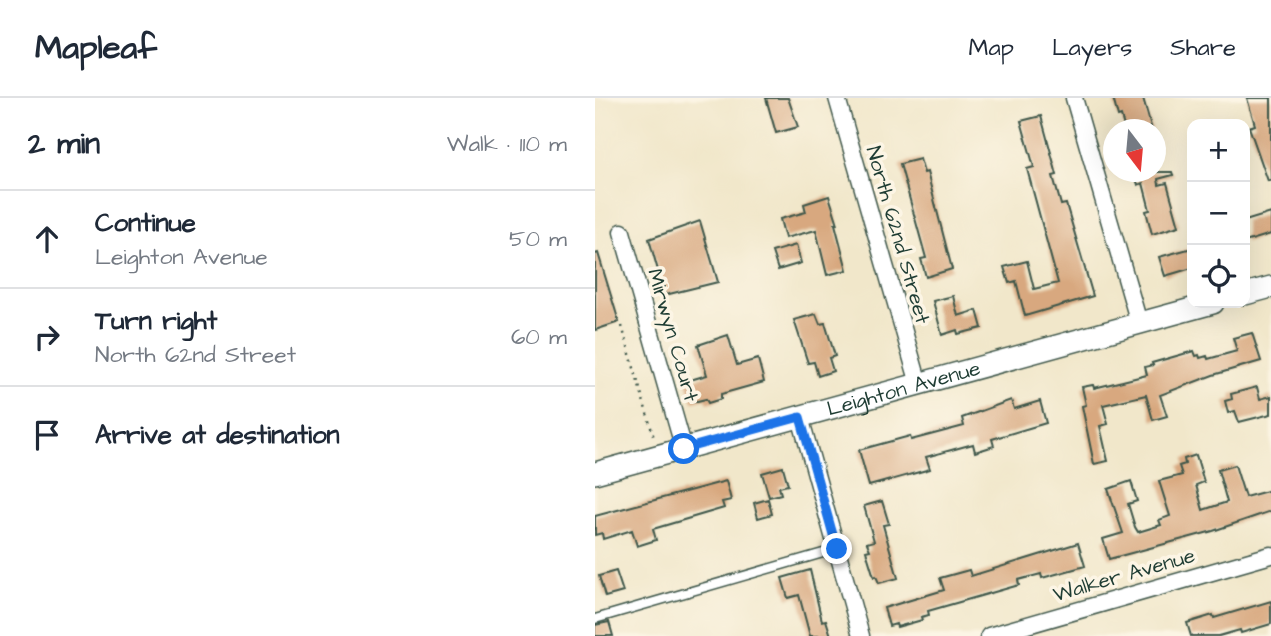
<!DOCTYPE html>
<html lang="en">
<head>
<meta charset="utf-8">
<style>
	body { margin:0; font-family:"Architects Daughter",sans-serif; background:#f6f6f7; color:#1f2937 }
	.controls { position:absolute; right:21px; top:21px; display:grid; overflow:hidden; border-radius:14px; box-shadow:0 7px 28px #0002 }
	.controls button { width:63px; height:63px; display:grid; place-items:center; padding:0; border:0; border-bottom:2px solid #e0e1e3; background:#fff; color:#1f2937; font:35px sans-serif }
	.compass { position:absolute; left:508px; top:21px; width:63px; height:63px; border-radius:50%; background:#fff; box-shadow:0 7px 28px #0002; rotate:164deg }
	.stop { position:absolute; width:21px; height:21px; margin:-16px; border:5px solid #1a73e8; border-radius:50%; background:#fff }
	.stop.end { background:#1a73e8; border-color:#fff; box-shadow:0 2px 7px #0008 }
	.list { margin:0; padding:0; list-style:none }
	h2 { display:flex; justify-content:space-between; align-items:center; height:91px; margin:0; padding:0 28px; font-size:30px }
	h2 small { font-size:23px; font-weight:400; color:#747a83 }
	.list li { display:grid; grid-template-columns:46px 1fr auto; gap:21px; align-items:center; box-sizing:border-box; height:98px; padding:0 28px; border-top:2px solid #e0e1e3 }
	.list b { display:block; font-size:26px; white-space:nowrap }
	.list p { margin:0; font-size:23px; white-space:nowrap; color:#747a83 }
	.list em { font-size:23px; font-style:normal; color:#747a83 }
	.icon { flex:none; width:38px; height:38px; fill:none; stroke:currentColor; stroke-width:2; stroke-linecap:round; stroke-linejoin:round }
	.map { position:relative; flex:none; width:676px; height:538px; overflow:hidden }
	header { display:flex; align-items:center; gap:42px; box-sizing:border-box; height:98px; padding:0 35px; background:#fff; border-bottom:2px solid #e0e1e3 }
	header strong { font-size:33px }
	nav { display:flex; gap:38px; margin-inline-start:auto; font-size:24px }
	main { display:flex }
	aside { flex:1; background:#fff }
	.map>svg:first-child { display:block }
	.building { fill:#d8a87f }
	.lines { fill:none; stroke-linecap:round; stroke-linejoin:round }
	.service-casing { stroke:#3e564a; stroke-width:11 }
	.minor-casing { stroke:#3e564a; stroke-width:19 }
	.tertiary-casing { stroke:#3e564a; stroke-width:24 }
	.path { stroke:#3e564a; stroke-width:2.5; stroke-dasharray:2 5; stroke-linecap:butt }
	.service { stroke:#fff; stroke-width:8 }
	.minor { stroke:#fff; stroke-width:16 }
	.tertiary { stroke:#fff; stroke-width:21 }
	.route { stroke:#1a73e8; stroke-width:9 }
	.labels { text-anchor:middle; dominant-baseline:central; stroke-width:7; stroke-linejoin:round; paint-order:stroke }
	.street-label { font-size:21px; fill:#1f3d34; stroke:#fcf5e5 }
</style>
</head>
<body>
<header>
<strong>Mapleaf</strong>
<nav><a>Map</a><a>Layers</a><a>Share</a></nav>
</header>
<main>
<aside>
<h2>2 min<small>Walk · 110 m</small></h2>
<ul class="list">
<li><svg class="icon" aria-label="ahead" viewBox="0 0 24 24"><path d="M12 20V5M6 11l6-6 6 6"/></svg><div><b>Continue</b><p>Leighton Avenue</p></div><em>50 m</em></li>
<li><svg class="icon" aria-label="right" viewBox="0 0 24 24"><path d="M7 20v-9h11M14 6l5 5-5 5"/></svg><div><b>Turn right</b><p>North 62nd Street</p></div><em>60 m</em></li>
<li><svg class="icon" aria-label="arrive" viewBox="0 0 24 24"><path d="M6 21V4h12l-3 4 3 4H6"/></svg><div><b>Arrive at destination</b></div></li>
</ul>
</aside>
<div class="map">
<svg width="676" height="538" viewBox="0 0 676 538">
	<rect width="100%" height="100%" fill="#fcf5e5"/>
	<filter id="ink" filterUnits="userSpaceOnUse"><feTurbulence type="fractalNoise" baseFrequency=".0143" numOctaves="2"/><feDisplacementMap in="SourceGraphic" scale="14" xChannelSelector="R" yChannelSelector="G"/><feConvolveMatrix kernelMatrix="1 2 1 2 8 2 1 2 1" color-interpolation-filters="sRGB"/></filter>
	<filter id="wash" filterUnits="userSpaceOnUse"><feTurbulence type="fractalNoise" baseFrequency=".00686" numOctaves="4" result="noise"/><feDisplacementMap in="SourceGraphic" scale="28" xChannelSelector="R" yChannelSelector="G"/><feGaussianBlur stdDeviation="1.57" result="paint"/><feColorMatrix in="noise" values="0 0 0 0 0 0 0 0 0 0 0 0 0 0 0 0 0 1.4 0 .05"/><feComposite in="paint" operator="in"/></filter>
	<g filter="url(#wash)">
		<rect width="100%" height="100%" fill="#f1e7ca"/>
		<g id="blocks">
			<path class="building" d="M171,0H193L203,29L181,35Z
				M518,0H548L557,32H530L526,18L523,19Z
				M652,0H676V82L673,83L654,29L660,27Z
				M446,18L462,77L458,78L466,107L471,106L498,198L430,218L421,183L414,185L409,169L432,163L439,191L463,185L432,71L439,69L426,23Z
				M325,61L329,75L332,74L357,171L331,179L326,161L331,160L305,66Z
				M539,74H577L578,77L563,81L564,87L572,85L584,128L557,136L551,113L555,112L548,85L543,87Z
				M234,98L243,126H240L252,172L232,177L221,132L190,140L185,121L211,114L209,106Z
				M676,115V136L650,144V123Z
				M105,123L123,184L70,197L54,141Z
				M201,147L206,165L183,172L177,154Z
				M597,150V170L570,178L564,159Z
				M3,155L24,224L0,232V156Z
				M358,198L363,218L382,212L387,230L363,236L362,232L347,237L338,203Z
				M221,216L225,226L230,225L240,258L234,260L238,273L223,278L219,264L213,265L199,222Z
				M657,235L666,263L618,277L565,297L572,318L558,322L551,297L508,307L513,326L505,328L513,363L499,366L487,308L491,307L487,289L498,287L499,290L552,277L550,269L558,267L557,265L599,253L601,258L604,257L605,260L612,258L613,261L642,253L638,240Z
				M133,237L142,267L163,261L169,284L126,296V301L113,305L111,301L98,304L92,283L112,277L103,247Z
				M662,289L665,301L676,298V316L644,324L640,313L633,315L630,303L637,301L636,296Z
				M416,302L419,311L445,303L451,325L397,341L399,348L380,354L378,346L331,359L335,371L274,388L264,352L315,338L316,342L369,328L367,320Z
				M601,357L609,384L601,387L608,412L632,404L623,372L640,367L650,399L676,392V413L618,433L514,461L508,441L528,435L513,391L536,383L542,403L533,406L540,429L543,434L566,427L564,422L575,418L564,383L587,377L584,368L590,366L589,361Z
				M188,369L193,387L184,389L186,396L174,399L167,375Z
				M131,383L136,402L127,404L129,410L58,431L61,442L42,448L37,432L8,441L7,435L0,437V418Z
				M173,401L177,416L163,420L159,405Z
				M287,403L294,426L288,427L303,480L284,485L281,478L279,479L271,453L275,452L272,445L279,443L269,408Z
				M483,445L490,468L447,480L446,476L423,482L424,487L333,513L334,517L326,519L327,522L302,529L301,526L294,528L289,510L349,492L345,480L374,472L376,478Z
				M215,472L227,523L231,522L236,538H215L204,497L193,500L187,480Z
				M21,473L28,494L10,499L4,478Z
				M676,503V526L646,535L645,532L624,538H596L592,525L618,517L619,520Z
				M14,524L18,538H0V527Z"/>
		</g>
	</g>
	<g filter="url(#ink)">
		<use href="#blocks" fill-opacity="0" stroke="#3e564a" stroke-width="2"/>
		<g class="lines">
			<g class="service-casing">
				<path id="service" d="M0,521L242,451"/>
			</g>
			<g class="minor-casing">
				<path id="minor" d="M242,0L324,286
					M479,0L544,225
					M27,134L89,351
					M205,319L266,538
					M394,538L676,457"/>
			</g>
			<g class="tertiary-casing">
				<g id="tertiary">
					<path d="M650,196L676,189"/>
					<path id="s1" d="M0,375L618,205"/>
				</g>
			</g>
			<path class="path" d="M27,228L59,340"/>
			<use href="#service" class="service"/>
			<use href="#minor" class="minor"/>
			<use href="#tertiary" class="tertiary"/>
		</g>
	</g>
	<g class="lines" filter="url(#ink)">
		<path class="route" d="M89,351L205,319L242,451"/>
	</g>
	<g class="labels">
		<g class="street-label">
			<text transform="translate(303 137) rotate(74)">North 62nd Street</text>
			<text transform="translate(78 237) rotate(74)">Mirwyn Court</text>
			<text stroke="none"><textPath href="#s1" startOffset="320">Leighton Avenue</textPath></text>
			<text transform="translate(529 477) rotate(-16)">Walker Avenue</text>
		</g>
	</g>
</svg>
<div class="controls">
<button>+</button>
<button>−</button>
<button><svg class="icon" aria-label="locate" viewBox="0 0 24 24"><circle cx="12" cy="12" r="6"/><path d="M12 2v4M12 18v4M2 12h4M18 12h4"/></svg></button>
</div>
<svg class="compass" viewBox="-18 -18 36 36"><path d="M0-13l5 13h-10z" fill="#e53935"/><path d="M0 13l5-13h-10z" fill="#747a83"/></svg>
<div class="stop" style="left:89px;top:351px"></div>
<div class="stop end" style="left:242px;top:451px"></div>
</div>
</main>
</body>
</html>
